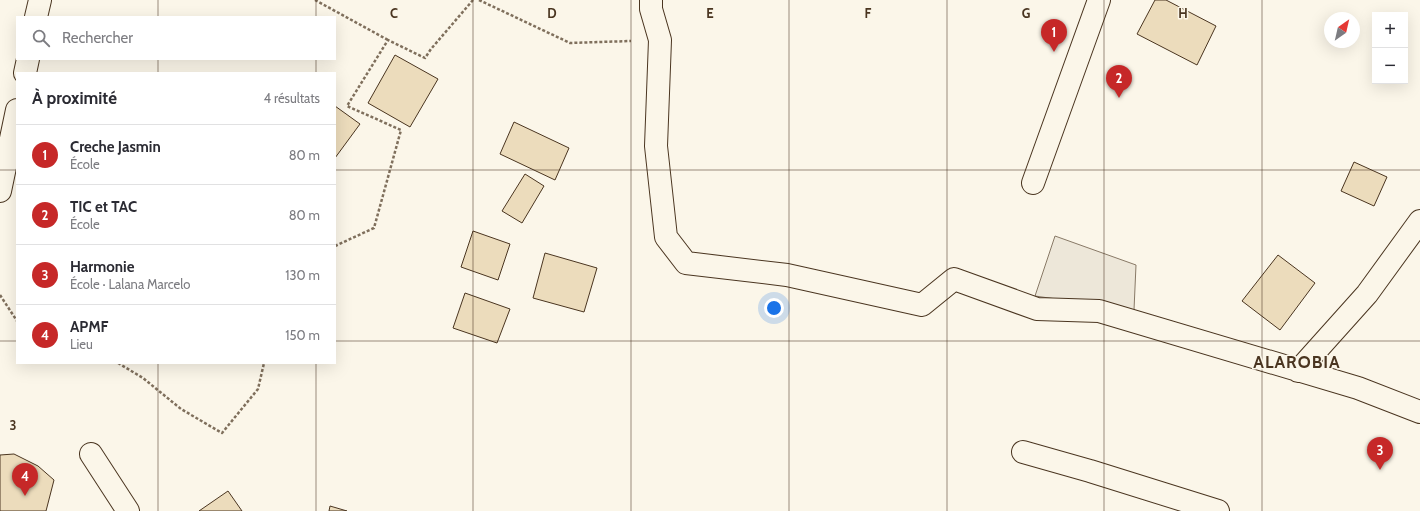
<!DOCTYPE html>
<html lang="fr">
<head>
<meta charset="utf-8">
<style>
	body { margin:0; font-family:Cabin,sans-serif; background:#f2f2f3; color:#2b2b33 }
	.controls { position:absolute; right:12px; top:12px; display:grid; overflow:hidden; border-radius:0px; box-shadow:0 4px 16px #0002 }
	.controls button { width:36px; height:36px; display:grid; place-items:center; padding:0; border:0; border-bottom:1px solid #e1e1e2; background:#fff; color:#2b2b33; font:20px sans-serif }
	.compass { position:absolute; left:1324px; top:12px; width:36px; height:36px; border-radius:50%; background:#fff; box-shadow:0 4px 16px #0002; rotate:34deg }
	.you { position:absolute; left:774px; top:308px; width:14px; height:14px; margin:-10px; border:3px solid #fff; border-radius:50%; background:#1a73e8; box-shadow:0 0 0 6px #1a73e833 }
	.badge { display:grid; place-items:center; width:26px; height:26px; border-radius:50%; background:#c62828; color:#fff; font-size:13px; font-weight:700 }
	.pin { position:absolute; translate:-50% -33px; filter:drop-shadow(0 1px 2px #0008) }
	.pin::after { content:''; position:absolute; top:21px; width:14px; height:12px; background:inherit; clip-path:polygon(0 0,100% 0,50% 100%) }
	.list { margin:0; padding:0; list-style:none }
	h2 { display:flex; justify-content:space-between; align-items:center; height:52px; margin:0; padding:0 16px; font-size:17px }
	h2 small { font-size:13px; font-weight:400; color:#7c7c81 }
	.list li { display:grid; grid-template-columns:26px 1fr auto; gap:12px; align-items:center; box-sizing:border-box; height:60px; padding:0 16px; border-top:1px solid #e1e1e2 }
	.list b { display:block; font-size:15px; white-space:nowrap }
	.list p { margin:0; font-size:13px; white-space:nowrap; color:#7c7c81 }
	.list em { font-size:13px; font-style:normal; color:#7c7c81 }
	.icon { flex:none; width:22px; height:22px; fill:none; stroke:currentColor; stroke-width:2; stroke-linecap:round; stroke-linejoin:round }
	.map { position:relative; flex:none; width:1420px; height:511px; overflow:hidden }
	.search { position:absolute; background:#fff; box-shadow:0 4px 16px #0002; left:16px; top:16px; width:320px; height:44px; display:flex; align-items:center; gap:10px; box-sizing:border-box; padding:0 14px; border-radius:0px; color:#7c7c81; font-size:15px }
	.panel { position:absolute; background:#fff; box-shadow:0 4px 16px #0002; left:16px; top:72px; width:320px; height:292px; border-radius:0px }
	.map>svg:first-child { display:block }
	.parking { fill:#ede7d9; stroke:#887966 }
	.building { fill:#ecdcbc; stroke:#4a3520 }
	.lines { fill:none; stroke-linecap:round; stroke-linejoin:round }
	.minor-casing { stroke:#4a3520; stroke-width:24 }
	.major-casing { stroke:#4a3520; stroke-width:24 }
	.path { stroke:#7f6f5c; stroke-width:2.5; stroke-dasharray:3 2; stroke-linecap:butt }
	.minor { stroke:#fbf6e9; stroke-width:22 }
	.major { stroke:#fbf6e9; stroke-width:22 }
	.grid { fill:none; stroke:#4a3520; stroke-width:1; stroke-opacity:0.55 }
	.labels { text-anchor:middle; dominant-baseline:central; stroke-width:3; stroke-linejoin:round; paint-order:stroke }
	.district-label { font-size:17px; font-weight:bold; letter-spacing:1px; fill:#4a3520; stroke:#fbf6e9 }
	.grid-label { font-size:13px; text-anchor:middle; font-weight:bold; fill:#4a3520; stroke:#fbf6e9; stroke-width:3; stroke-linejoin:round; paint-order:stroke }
</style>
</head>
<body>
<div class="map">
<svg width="1420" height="511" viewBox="0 0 1420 511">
	<rect width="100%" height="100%" fill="#fbf6e9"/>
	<path class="parking" d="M1055,236L1136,265L1134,310L1035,296Z"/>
	<path class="building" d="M1155,0H1166L1216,26L1197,65L1137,34Z
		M395,55L438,79L410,127L368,103Z
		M335,106L360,124L335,158Z
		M514,122L569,148L555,180L500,154Z
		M1354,162L1387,177L1374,206L1341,191Z
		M525,174L544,186L522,223L502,211Z
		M473,231L510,244L498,280L461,267Z
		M545,253L597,268L584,312L533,298Z
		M1278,255L1315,283L1280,330L1242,301Z
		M465,293L510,309L497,343L453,328Z
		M14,454L38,466L54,480L46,511H0V455Z
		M228,491L242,511H199Z
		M330,506L347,511H329Z"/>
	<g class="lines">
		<g class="minor-casing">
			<path id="minor" d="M651,0V9L660,40L656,146L666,237L686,263L787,275L922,305L954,279L1037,309L1099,311L1358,388L1420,412
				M1033,183L1099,0
				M1298,371L1367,294L1420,221
				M1023,452L1090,471L1218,511
				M91,454L128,511"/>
		</g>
		<g class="major-casing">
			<path id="major" d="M36,17L40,0
				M25,73L28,59
				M0,191L17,110"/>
		</g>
		<path class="path" d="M315,0L388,40
			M479,0L570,43L631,41
			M335,246L374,228L401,130L347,106L388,40L425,58L431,49L473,0
			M0,295L17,321
			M118,363L143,378L181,409L222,433L258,389L264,363"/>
		<use href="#minor" class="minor"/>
		<use href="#major" class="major"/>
	</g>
	<path class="grid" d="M158,0V17M316,0V17M473,0V511M631,0V511M789,0V511M947,0V511M1104,0V511M1262,0V511M158,59V73M316,59V73M0,170H17M335,170H1420M0,341H17M335,341H1420M158,363V511M316,363V511"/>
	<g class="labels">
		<g class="district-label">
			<text x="1297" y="362">ALAROBIA</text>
		</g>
	</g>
	<g class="grid-label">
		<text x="394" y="18">C</text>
		<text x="552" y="18">D</text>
		<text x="710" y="18">E</text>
		<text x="868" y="18">F</text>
		<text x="1026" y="18">G</text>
		<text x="1183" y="18">H</text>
		<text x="13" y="430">3</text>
	</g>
</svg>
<div class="controls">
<button>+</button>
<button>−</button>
</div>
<svg class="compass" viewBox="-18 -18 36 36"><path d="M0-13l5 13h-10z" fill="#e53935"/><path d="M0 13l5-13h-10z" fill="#7c7c81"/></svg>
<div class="you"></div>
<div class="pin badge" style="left:1054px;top:52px">1</div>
<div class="pin badge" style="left:1119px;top:98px">2</div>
<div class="pin badge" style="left:1380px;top:470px">3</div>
<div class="pin badge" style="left:25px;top:496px">4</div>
<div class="search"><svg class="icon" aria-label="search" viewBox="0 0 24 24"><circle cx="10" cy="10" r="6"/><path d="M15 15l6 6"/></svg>Rechercher</div>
<section class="panel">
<h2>À proximité<small>4 résultats</small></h2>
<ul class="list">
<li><span class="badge">1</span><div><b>Creche Jasmin</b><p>École</p></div><em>80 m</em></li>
<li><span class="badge">2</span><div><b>TIC et TAC</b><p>École</p></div><em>80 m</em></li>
<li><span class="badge">3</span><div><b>Harmonie</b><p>École · Lalana Marcelo</p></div><em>130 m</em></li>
<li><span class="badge">4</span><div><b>APMF</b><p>Lieu</p></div><em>150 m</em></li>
</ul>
</section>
</div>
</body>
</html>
